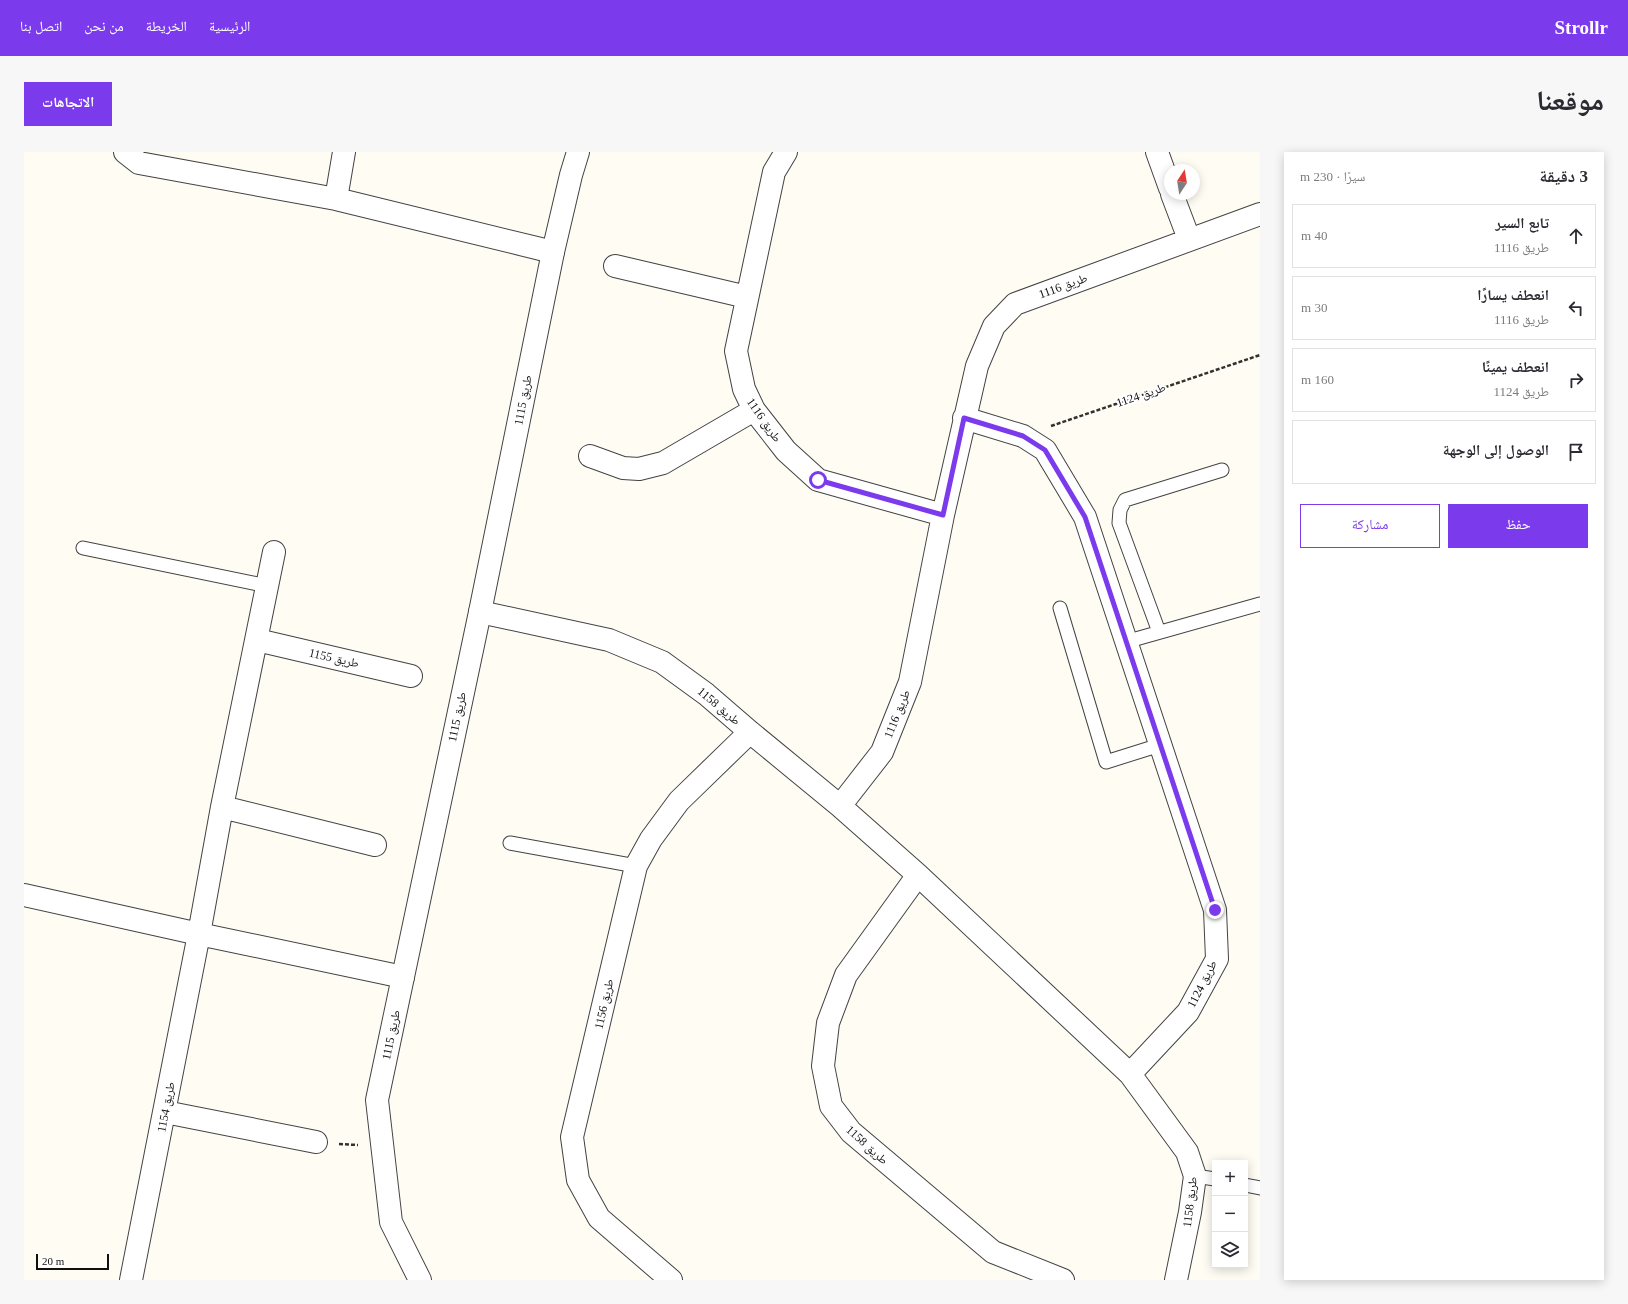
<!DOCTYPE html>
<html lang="ar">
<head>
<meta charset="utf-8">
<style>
	body { margin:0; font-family:"Times New Roman","Noto Naskh Arabic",serif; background:#f7f7f7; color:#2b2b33; direction:rtl }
	.controls { position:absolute; right:12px; bottom:12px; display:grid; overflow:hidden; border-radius:0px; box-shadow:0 2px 10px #0003 }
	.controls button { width:36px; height:36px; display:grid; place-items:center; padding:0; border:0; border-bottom:1px solid #e1e1e2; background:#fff; color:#2b2b33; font:20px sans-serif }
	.compass { position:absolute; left:1140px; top:12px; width:36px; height:36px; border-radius:50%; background:#fff; box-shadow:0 2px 10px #0003; rotate:12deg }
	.scale { position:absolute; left:12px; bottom:10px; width:73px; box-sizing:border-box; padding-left:4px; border:2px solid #101010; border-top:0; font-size:11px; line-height:14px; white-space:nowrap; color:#101010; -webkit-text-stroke:3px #fff; paint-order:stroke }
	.stop { position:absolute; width:12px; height:12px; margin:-9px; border:3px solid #7c3aed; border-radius:50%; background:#fff }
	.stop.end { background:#7c3aed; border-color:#fff; box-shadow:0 1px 4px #0008 }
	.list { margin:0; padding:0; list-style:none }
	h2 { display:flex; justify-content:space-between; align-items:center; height:52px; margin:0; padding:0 16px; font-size:17px }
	h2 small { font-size:13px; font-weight:400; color:#7c7c81 }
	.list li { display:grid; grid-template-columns:26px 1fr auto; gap:12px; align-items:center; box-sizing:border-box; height:64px; margin:0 8px 8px; padding:0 8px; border:1px solid #e1e1e2; border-radius:0px }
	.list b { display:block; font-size:15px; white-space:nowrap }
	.list p { margin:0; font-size:13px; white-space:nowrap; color:#7c7c81 }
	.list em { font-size:13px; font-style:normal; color:#7c7c81 }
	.actions { display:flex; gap:8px; padding:12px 16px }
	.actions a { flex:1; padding:9px 0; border:1px solid #7c3aed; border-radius:0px; text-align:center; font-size:14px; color:#7c3aed }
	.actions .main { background:#7c3aed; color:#fff }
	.icon { flex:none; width:22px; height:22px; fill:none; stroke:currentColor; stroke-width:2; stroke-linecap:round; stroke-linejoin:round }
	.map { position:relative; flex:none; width:1236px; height:1128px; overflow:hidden; direction:ltr; border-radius:0px }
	header { display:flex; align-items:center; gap:24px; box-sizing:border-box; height:56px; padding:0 20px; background:#7c3aed; color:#fff }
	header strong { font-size:19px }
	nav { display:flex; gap:22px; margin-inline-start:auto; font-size:14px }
	.intro { display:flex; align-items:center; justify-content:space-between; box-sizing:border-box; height:96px; padding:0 24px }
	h1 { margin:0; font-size:28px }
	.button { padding:10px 18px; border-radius:0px; background:#7c3aed; color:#fff; font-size:14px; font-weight:700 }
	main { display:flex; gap:24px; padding:0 24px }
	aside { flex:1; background:#fff; border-radius:0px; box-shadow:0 2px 10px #0003 }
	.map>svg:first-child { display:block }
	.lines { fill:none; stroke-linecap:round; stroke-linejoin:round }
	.service-casing { stroke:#434343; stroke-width:15 }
	.minor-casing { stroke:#434343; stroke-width:24 }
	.tertiary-casing { stroke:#434343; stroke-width:24 }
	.path { stroke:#323232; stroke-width:2.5; stroke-dasharray:4 2; stroke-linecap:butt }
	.service { stroke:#fff; stroke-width:13 }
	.minor { stroke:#fff; stroke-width:22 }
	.tertiary { stroke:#fff; stroke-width:22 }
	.route { stroke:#7c3aed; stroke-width:5 }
	.labels { text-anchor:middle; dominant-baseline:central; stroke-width:4; stroke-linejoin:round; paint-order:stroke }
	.street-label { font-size:12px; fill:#101010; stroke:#fff }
</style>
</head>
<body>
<header>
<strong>Strollr</strong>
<nav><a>الرئيسية</a><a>الخريطة</a><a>من نحن</a><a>اتصل بنا</a></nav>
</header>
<div class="intro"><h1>موقعنا</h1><a class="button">الاتجاهات</a></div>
<main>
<aside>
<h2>3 دقيقة<small>سيرًا · 230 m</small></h2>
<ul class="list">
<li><svg class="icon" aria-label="ahead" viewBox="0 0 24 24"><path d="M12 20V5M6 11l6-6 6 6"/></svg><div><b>تابع السير</b><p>طريق 1116</p></div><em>40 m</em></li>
<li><svg class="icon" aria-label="left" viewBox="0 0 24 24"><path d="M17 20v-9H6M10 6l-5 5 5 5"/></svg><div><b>انعطف يسارًا</b><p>طريق 1116</p></div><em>30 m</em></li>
<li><svg class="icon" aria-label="right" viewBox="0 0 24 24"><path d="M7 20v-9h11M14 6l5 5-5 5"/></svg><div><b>انعطف يمينًا</b><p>طريق 1124</p></div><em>160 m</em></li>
<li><svg class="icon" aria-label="arrive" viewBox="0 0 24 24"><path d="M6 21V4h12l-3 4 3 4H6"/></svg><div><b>الوصول إلى الوجهة</b></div></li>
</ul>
<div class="actions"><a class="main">حفظ</a><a>مشاركة</a></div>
</aside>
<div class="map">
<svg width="1236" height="1128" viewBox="0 0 1236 1128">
	<rect width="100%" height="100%" fill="#fefcf3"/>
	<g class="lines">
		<g class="service-casing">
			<path id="service" d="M59,396L244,434
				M1036,456L1082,610L1136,593
				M1135,480L1095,371L1096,358L1101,348L1198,318
				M1101,490L1236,452
				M486,691L612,714
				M1171,1024L1191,1027
				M1221,1033L1236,1036"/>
		</g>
		<g class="minor-casing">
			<path id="minor" d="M101,0L115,11L312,47L529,100
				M762,0L750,20L712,199L720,237L730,258L762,299L794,328L919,363
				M1133,0L1146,36
				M1148,42L1165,87
				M312,47L320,0
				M591,114L723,145
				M940,266L999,284L1021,298L1061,365L1191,758L1193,807L1164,860L1106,922
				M566,304L599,316L615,317L639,311L730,258
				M456,460L585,488L638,510L682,542L726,580L816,654L894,723L1106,922L1163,1000L1171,1024L1166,1060L1152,1128
				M233,488L387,524
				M816,654L858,600L886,530L919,363L953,214L970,174L991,152L1236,62
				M198,655L351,693
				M894,723L822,823L804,871L799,914L807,954L827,980L969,1100L1039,1128
				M0,743L175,782L379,825
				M141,960L292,990
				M107,1128L175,782L198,655L250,400
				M647,1128L575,1066L554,1028L548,985L612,714L627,687L655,649L726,580"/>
		</g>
		<g class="tertiary-casing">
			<path id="tertiary" d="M396,1128L367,1070L353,948L456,460L529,100L547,23L554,0"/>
		</g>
		<path class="path" d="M1027,274L1236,203
			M315,992L334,993"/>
		<use href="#service" class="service"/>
		<use href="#minor" class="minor"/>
		<use href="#tertiary" class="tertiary"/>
	</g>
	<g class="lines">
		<path class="route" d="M794,328L919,363L940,266L999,284L1021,298L1061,365L1191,758"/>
	</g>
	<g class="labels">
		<g class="street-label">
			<text transform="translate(1039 134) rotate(-20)">طريق 1116</text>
			<text transform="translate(1117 243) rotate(-19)">طريق 1124</text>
			<text transform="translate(499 248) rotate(-79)">طريق 1115</text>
			<text transform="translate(740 268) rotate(55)">طريق 1116</text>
			<text transform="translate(310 506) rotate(13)">طريق 1155</text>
			<text transform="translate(695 554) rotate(40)">طريق 1158</text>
			<text transform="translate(873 562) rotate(-68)">طريق 1116</text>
			<text transform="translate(433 565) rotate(-78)">طريق 1115</text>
			<text transform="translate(1178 832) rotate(-63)">طريق 1124</text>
			<text transform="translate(580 852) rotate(-77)">طريق 1156</text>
			<text transform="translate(367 883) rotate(-78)">طريق 1115</text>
			<text transform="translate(142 955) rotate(-79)">طريق 1154</text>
			<text transform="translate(843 993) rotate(42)">طريق 1158</text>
			<text transform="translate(1166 1050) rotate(-83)">طريق 1158</text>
		</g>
	</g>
</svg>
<div class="controls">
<button>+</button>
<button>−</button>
<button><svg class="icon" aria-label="layers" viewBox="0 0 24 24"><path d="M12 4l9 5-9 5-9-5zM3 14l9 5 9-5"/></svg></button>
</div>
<svg class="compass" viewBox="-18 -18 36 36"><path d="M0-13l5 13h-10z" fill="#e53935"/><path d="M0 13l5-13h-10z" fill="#7c7c81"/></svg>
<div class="scale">20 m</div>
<div class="stop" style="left:794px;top:328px"></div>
<div class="stop end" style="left:1191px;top:758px"></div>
</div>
</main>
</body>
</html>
